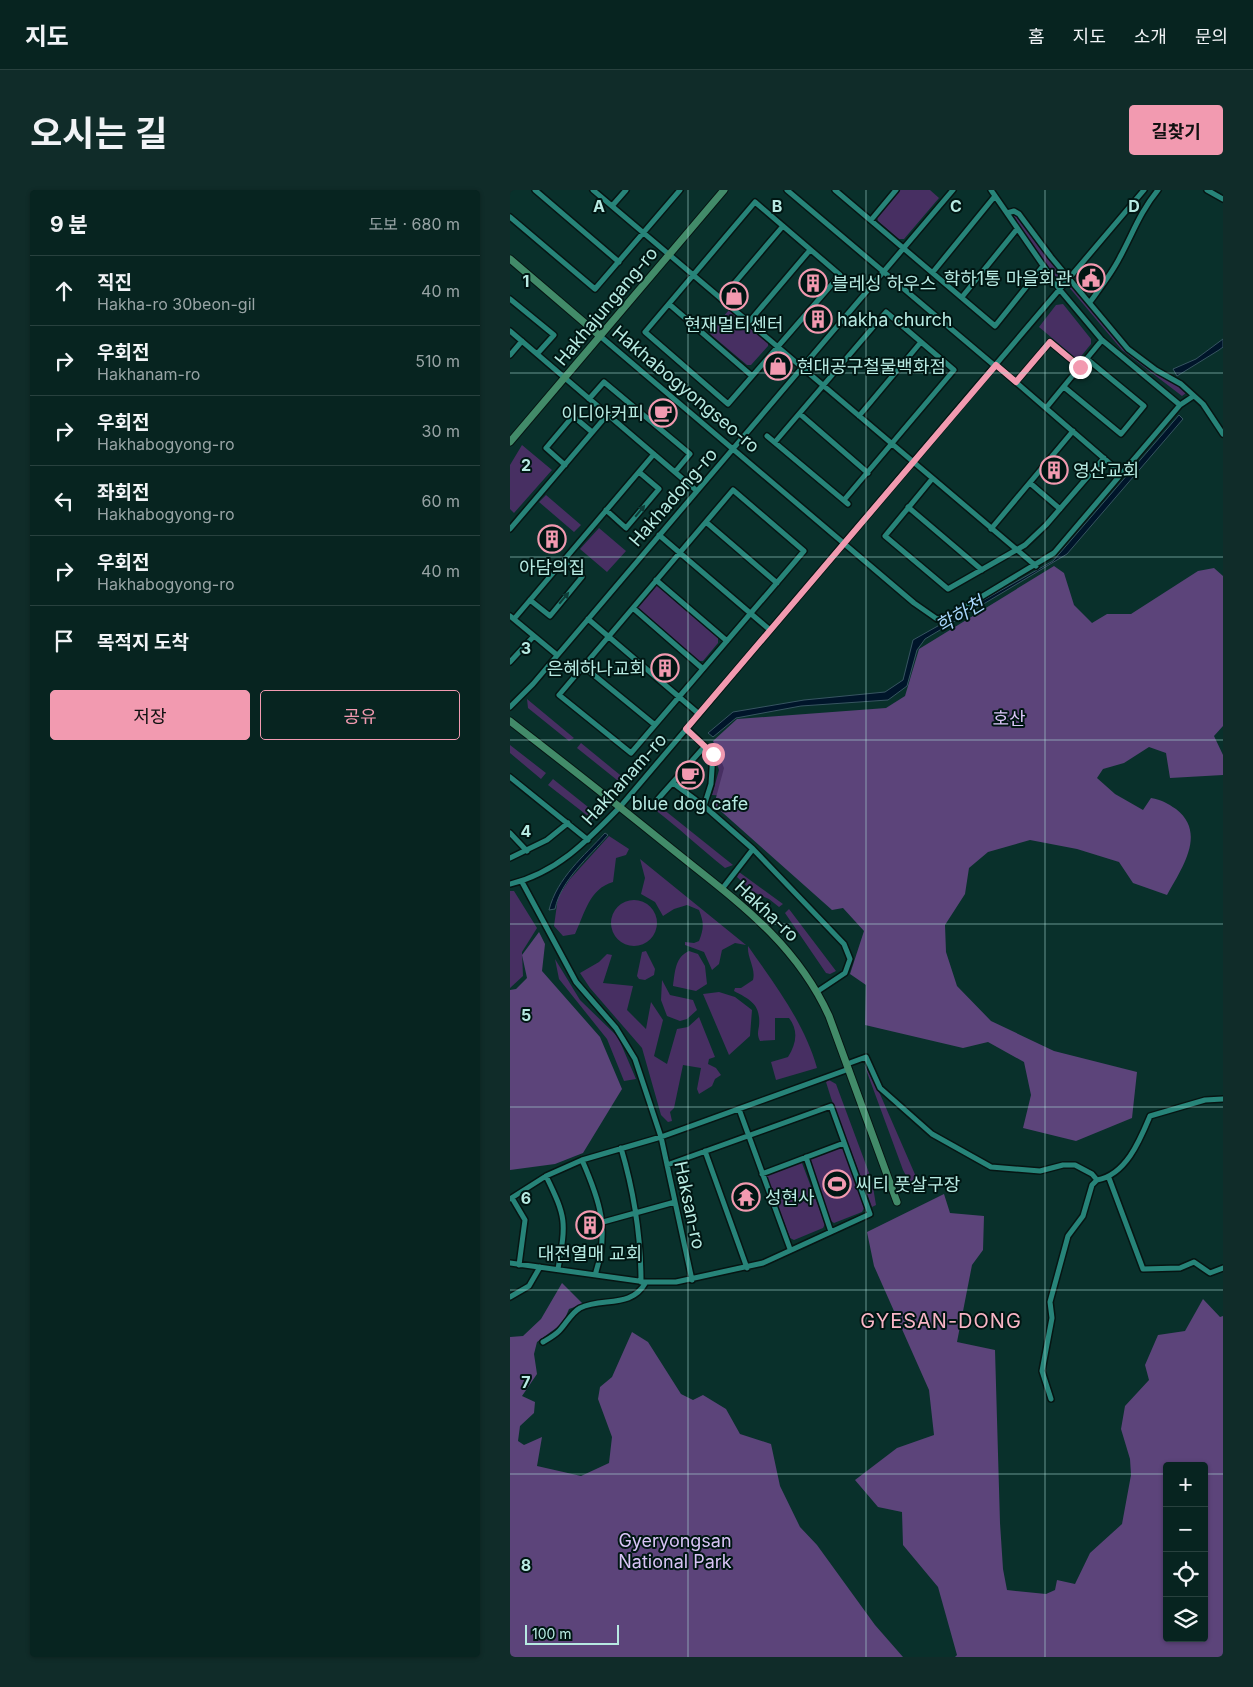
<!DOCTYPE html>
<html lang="ko">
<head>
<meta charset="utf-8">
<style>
	body { margin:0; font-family:Inter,"Noto Sans KR",sans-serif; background:#102c29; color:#f1f3f6 }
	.controls { position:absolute; right:15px; bottom:15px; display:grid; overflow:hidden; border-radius:5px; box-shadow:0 1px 4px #0004 }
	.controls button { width:45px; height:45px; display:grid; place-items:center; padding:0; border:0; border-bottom:1px solid #28413e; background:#072420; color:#f1f3f6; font:25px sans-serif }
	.scale { position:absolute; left:15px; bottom:12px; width:94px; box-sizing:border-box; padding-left:5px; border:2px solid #b7eae2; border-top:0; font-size:14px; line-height:18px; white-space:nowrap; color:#b7eae2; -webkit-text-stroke:4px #001613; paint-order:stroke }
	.stop { position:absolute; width:15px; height:15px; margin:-11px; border:4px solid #f29ab0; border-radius:50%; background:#fff }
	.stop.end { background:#f29ab0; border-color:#fff; box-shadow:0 1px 5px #0008 }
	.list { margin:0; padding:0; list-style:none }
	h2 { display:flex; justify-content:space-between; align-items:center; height:65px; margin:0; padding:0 20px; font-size:21px }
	h2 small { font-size:16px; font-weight:400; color:#98a4a5 }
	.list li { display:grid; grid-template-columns:32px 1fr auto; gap:15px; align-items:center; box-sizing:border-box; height:70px; padding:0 20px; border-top:1px solid #28413e }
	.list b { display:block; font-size:19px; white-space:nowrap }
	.list p { margin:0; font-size:16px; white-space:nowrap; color:#98a4a5 }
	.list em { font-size:16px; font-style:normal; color:#98a4a5 }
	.actions { display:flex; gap:10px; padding:15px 20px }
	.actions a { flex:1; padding:11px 0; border:1px solid #f29ab0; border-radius:5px; text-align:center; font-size:18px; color:#f29ab0 }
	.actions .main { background:#f29ab0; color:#111 }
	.icon { flex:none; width:28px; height:28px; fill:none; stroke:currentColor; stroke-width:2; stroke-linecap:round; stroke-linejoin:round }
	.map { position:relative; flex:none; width:713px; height:1467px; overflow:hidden; border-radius:5px }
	header { display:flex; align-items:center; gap:30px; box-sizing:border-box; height:70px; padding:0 25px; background:#072420; border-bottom:1px solid #28413e }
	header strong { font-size:24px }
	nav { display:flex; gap:28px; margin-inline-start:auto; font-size:18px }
	.intro { display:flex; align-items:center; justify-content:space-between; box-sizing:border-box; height:120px; padding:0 30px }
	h1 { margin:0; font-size:35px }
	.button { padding:12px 22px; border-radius:5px; background:#f29ab0; color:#111; font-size:18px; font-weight:700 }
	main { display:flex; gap:30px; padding:0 30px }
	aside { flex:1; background:#072420; border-radius:5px; box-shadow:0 1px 4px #0004 }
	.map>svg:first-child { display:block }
	.green { fill:#472f62 }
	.forest { fill:#5c447a; fill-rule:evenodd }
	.water { fill:#00152a; stroke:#375561 }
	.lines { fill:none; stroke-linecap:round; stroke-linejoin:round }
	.street-casing { stroke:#061513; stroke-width:8 }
	.secondary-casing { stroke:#061513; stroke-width:9 }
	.street { stroke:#278479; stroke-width:5 }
	.secondary { stroke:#428b69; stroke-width:7 }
	.oneway { fill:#0e3c37 }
	.route { stroke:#f29ab0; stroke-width:6 }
	.grid { fill:none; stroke:#b7eae2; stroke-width:1; stroke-opacity:0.55 }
	.labels { text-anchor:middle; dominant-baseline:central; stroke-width:4; stroke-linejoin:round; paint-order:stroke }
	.poi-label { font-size:18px; fill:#b7eae2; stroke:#001613; text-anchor:start }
	.street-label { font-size:18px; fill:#b7eae2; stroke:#001613 }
	.park-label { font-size:18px; fill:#d9c4f6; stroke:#001613 }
	.water-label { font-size:19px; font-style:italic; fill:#a6d4fa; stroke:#001613 }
	.quarter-label { font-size:20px; letter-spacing:1px; fill:#f8b5c5; stroke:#001613 }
	.grid-label { font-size:16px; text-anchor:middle; font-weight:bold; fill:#b7eae2; stroke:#001613; stroke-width:4; stroke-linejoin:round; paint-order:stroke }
</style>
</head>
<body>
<header>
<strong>지도</strong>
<nav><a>홈</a><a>지도</a><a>소개</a><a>문의</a></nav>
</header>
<div class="intro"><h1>오시는 길</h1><a class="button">길찾기</a></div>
<main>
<aside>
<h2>9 분<small>도보 · 680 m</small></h2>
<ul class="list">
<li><svg class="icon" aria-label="ahead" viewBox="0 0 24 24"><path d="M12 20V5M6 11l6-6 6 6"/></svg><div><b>직진</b><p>Hakha-ro 30beon-gil</p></div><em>40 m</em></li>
<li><svg class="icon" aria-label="right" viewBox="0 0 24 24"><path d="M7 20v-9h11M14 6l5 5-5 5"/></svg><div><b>우회전</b><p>Hakhanam-ro</p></div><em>510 m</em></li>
<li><svg class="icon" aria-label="right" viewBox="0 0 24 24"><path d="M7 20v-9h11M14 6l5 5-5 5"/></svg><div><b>우회전</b><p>Hakhabogyong-ro</p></div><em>30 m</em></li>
<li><svg class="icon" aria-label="left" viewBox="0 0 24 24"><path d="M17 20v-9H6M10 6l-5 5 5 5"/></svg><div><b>좌회전</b><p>Hakhabogyong-ro</p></div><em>60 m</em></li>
<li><svg class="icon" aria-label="right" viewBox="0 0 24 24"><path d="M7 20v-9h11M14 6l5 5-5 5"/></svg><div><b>우회전</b><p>Hakhabogyong-ro</p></div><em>40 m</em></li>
<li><svg class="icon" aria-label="arrive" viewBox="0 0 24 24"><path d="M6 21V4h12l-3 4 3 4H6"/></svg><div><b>목적지 도착</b></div></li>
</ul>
<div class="actions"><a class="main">저장</a><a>공유</a></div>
</aside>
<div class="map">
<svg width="713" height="1467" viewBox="0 0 713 1467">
	<rect width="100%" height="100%" fill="#09302b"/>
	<path class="green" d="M390,0H420L429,8L394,49H389L368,31L367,27Z
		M504,23L551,82L549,88L545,86L500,25Z
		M560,94L617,161L675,200L676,203L672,206L612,160L558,96Z
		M553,114L581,149V154L568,170L529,137L546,115Z
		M219,120L258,153V156L241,175H237L199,143Z
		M12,255L42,280L4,323L0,319V275Z
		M36,305L71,335L64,342L29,312Z
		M89,338L116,361L97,382L70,359Z
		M143,395H147L208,448V453L193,471H189L128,419V414Z
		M17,509L64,548L59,551L18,518Z
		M71,553L115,589L107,590L67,558Z
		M0,555L36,583L31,589L0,563Z
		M202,558L217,559V606L202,605L209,580Z
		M43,589L83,621V630L38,595Z
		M148,615L223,675L215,678C191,659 168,637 144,619Z
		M99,646L119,659L116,665L106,668L103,692C79,699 75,723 65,744L53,746L44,736L48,707L60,689Z
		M130,669L236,755L225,753L212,760L209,774L202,780L194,762L175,755V752L184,753L189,751C194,738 194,733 189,720L177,715L164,719L153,726L145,712L131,704L135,688Z
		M229,682L273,714L269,717L259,709L243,702L227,687Z
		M0,701H4L27,738L12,762L13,786L0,798Z
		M101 733a23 23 0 1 1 46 0a23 23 0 1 1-46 0Z
		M279,719L326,781L320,784L316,783L275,723Z
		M238,756C265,795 294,832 307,878L266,890L261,872L278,867C286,854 289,841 279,828H265V850L250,851C247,845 248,842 249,836C251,815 241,810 224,801L225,798H231L243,790C246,778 237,768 238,756Z
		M136,761L145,779L144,785L135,790L129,789L127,786L132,762Z
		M179,761L188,764L195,776L197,794L186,801L163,796C165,782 165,767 179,761Z
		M97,764L102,765L93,793L123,796L117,820L136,839L141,812L153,830L144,866L157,874L167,839L178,837L189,827L205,867L199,869L198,874L206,878L211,885L205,889L202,896L189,904L187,899L191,878L173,875L164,918L160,922L162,931L158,932L151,925L132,858L80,798L70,783L89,772Z
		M45,769L70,810L108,847L126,889L114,891L97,849L49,789Z
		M152,790L160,805L183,810L187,820L177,829L170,831L157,826L151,810Z
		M209,802L225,807L242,820L240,846L219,865L193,804Z
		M354,874L370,904L407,989L405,1003L393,980Z
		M319,890L326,894L362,991L366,1015L362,1017L321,908L316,892Z
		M329,957L334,958L354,1018L352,1022L324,1033L321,1031L299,970L300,968Z
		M289,971L292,973L315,1034L313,1038L284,1050L280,1048L256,985Z"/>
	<path class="forest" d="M544,376L554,383L564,415L582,433L597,424H621L688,381L704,378L713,386V536L704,546L713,565V585L660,588L656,563L639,557L614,573L593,579L587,588L605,604L633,620L641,608C652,610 657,613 666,619C697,643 672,678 657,705L623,693L609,672L567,659L520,650L478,662L459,678L455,704L435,735L436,762L447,796L481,831L544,861L627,882L622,928L566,951L513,938L521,905L514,872L478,852L453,858L355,835L356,795L340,784L354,741L333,718L322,720L204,615L214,578L203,551L227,529L376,518L395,506L409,459Z
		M29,742L35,754L32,781L90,847L112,899L73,963L45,974L0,980V800L6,799L17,788L12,765Z
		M434,1004L440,1023L474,1026L473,1060L462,1075L447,1152L485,1160L490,1333L493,1379L497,1400L536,1404L545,1400L547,1390L565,1394L580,1363L612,1334L621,1285L620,1269L611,1239L615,1216L639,1190L635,1175L648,1145L675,1141L693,1109L710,1127L713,1126V1467H445L447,1465L428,1397L393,1355L392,1322L368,1317L345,1290L387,1258L424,1245L419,1200L364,1076L357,1042ZM657,1276H694V1448H657Z
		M52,1093L73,1114L59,1119L53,1133L27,1152L24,1164L27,1184L12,1206L25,1212L24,1223L10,1236L8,1251L14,1255L32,1247L27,1276L71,1286L99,1273L102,1247L88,1209L90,1197L102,1187L122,1142L138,1152L171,1204L183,1210L193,1205L216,1219L230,1244L261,1254L270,1296L290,1337L307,1355L365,1435L393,1467H0V1147L13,1146L31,1129Z"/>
	<path class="water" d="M713,149V157L709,160L667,186L663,179L686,169Z
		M669,225L673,229L557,364L415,449L407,460L397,496L378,510L291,516L226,528L203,547L198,543L223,522L294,510L375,502L393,490L403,450L543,371Z
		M95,643L98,645C79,667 51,690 45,719L39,720C47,688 74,666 95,643Z"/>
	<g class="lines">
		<g class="street-casing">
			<path id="street" d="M25,0L109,72
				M83,0L526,376
				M277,0L485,176
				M325,0L485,136L533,76
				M481,0L550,100L592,150L670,215
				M697,0L713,9
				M245,12L330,85L218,214L135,142Z
				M102,16L116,0
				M497,23L504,21L509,24L541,67L618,159L646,180L671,194L693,214L713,244
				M0,27L85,99L170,0
				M361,30L386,0
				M423,82L485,6
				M452,107L507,39
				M0,109L44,145L27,164
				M211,109L273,36
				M580,112C591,97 602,83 610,67C623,43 630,22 648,0
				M159,114L242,186
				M238,133L300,60
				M0,141L187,301
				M90,146L404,413L427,429L438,427L544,363L670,215L682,207
				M0,165L12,151
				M486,175L612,284
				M506,192L540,152L570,177
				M554,197L611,244L634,216L577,169
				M79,209L94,192L180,264L165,282
				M536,218L592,150
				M290,224L358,283
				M349,226L411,152
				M257,246L338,314
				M265,252L376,122L444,180L334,310
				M55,275L36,258L63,226L82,242
				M422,289L375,346L438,399L515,355L536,335L594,268
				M520,293L550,319
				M223,300L294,361L121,563L49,505Z
				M398,317L472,380
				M96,320L116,338L149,299L129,282
				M196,332L267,393
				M0,339L98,224
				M481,339L563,241
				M149,345L260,440
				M146,390L217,451
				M20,410L40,426L72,387L54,370
				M123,418L193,479
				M0,426L47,465
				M4,429L144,264
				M78,429L189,524
				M0,472L24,446
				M73,476L145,535
				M0,517L23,494L443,0
				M177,539L203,564L201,594L194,616
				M0,587L78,650
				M163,593L194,616L243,659L334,754L340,769L335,783L308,801
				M148,609L195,556
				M0,643L17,661
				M0,668L37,650L58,633
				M12,692L66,792L106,838L125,869L151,947L182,1090
				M0,694C47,683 78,650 110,617L634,0
				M212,699L243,659
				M337,874L356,867L370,898L422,944L481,977L530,981L553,975H565L582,984L587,990C616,985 630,950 640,926L695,910L713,909
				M229,919L280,1059
				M111,958C124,1002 131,1045 131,1092
				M195,961L237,1078
				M296,967L321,1042
				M72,970C90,1011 100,1040 85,1085
				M252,984L334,953
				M36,986C57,1029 56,1032 48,1079
				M599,988L633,1079L670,1078L684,1072L700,1083L713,1078
				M2,1008L15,1030L9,1075
				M0,1009L36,986L72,970L151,947L339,879
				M93,1032L165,1012
				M0,1073L136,1092H166L253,1073L360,1024L321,916L157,975
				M0,1107L19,1096L30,1077
				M33,1152C38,1149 44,1146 49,1141C56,1134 61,1123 70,1118C93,1107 121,1119 136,1092
				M541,1209L532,1181L542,1128L540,1112L558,1046L573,1026L582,995L587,990"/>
		</g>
		<g class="secondary-casing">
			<path id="secondary" d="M0,69L90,146
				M0,252L214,0
				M0,531C53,572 105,613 157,655C221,707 284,749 319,826L387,1012"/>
		</g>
		<use href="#street" class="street"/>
		<use href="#secondary" class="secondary"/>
	</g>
	<defs><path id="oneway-solid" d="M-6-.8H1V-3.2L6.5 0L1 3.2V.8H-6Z" transform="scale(1.25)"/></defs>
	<g class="oneway">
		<use href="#oneway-solid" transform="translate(130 321) rotate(-50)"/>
		<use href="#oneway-solid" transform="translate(54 408) rotate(-50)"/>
	</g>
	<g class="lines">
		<path class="route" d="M203,564L176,539L486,175L506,192L540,152L570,177"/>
	</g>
	<path class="grid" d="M178,0V1467M356,0V1467M535,0V1467M0,183H713M0,367H713M0,550H713M0,734H713M0,917H713M0,1100H713M0,1284H657M694,1284H713"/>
	<defs>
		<g id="civic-ring" transform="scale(1.4375)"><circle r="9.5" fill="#001613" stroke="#f29ab0" stroke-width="1.5"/><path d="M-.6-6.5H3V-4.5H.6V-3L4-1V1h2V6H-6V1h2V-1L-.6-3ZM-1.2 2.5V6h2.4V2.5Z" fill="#f29ab0"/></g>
		<g id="building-ring" transform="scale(1.4375)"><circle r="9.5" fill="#001613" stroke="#f29ab0" stroke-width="1.5"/><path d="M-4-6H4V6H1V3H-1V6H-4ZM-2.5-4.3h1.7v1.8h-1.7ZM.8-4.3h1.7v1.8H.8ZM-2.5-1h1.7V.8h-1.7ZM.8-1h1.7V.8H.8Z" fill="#f29ab0"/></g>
		<g id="shop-ring" transform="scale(1.4375)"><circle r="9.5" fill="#001613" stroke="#f29ab0" stroke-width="1.5"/><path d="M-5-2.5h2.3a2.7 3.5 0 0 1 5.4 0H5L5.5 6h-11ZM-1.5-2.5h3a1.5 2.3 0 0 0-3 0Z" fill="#f29ab0"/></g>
		<g id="cafe-ring" transform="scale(1.4375)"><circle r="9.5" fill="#001613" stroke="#f29ab0" stroke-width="1.5"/><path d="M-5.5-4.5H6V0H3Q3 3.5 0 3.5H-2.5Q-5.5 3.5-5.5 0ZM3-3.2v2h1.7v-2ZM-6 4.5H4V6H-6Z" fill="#f29ab0"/></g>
		<g id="stadium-ring" transform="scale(1.4375)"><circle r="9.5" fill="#001613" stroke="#f29ab0" stroke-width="1.5"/><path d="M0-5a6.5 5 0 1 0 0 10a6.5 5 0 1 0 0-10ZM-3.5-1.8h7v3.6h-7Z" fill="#f29ab0"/></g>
		<g id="temple-ring" transform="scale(1.4375)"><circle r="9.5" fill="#001613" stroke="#f29ab0" stroke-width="1.5"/><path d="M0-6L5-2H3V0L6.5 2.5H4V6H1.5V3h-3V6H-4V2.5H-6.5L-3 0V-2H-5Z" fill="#f29ab0"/></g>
	</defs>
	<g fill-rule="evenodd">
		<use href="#civic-ring" x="581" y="88"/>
		<use href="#building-ring" x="303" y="93"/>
		<use href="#shop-ring" x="224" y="106"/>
		<use href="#building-ring" x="308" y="129"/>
		<use href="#shop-ring" x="268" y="176"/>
		<use href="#cafe-ring" x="153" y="223"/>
		<use href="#building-ring" x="544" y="280"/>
		<use href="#building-ring" x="42" y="349"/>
		<use href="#building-ring" x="155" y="478"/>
		<use href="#cafe-ring" x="180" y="585"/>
		<use href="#stadium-ring" x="327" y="994"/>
		<use href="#temple-ring" x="236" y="1007"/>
		<use href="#building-ring" x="80" y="1035"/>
	</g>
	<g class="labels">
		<g class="poi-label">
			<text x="562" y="88" text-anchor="end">학하1통 마을회관</text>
			<text x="322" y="93">블레싱 하우스</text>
			<text x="327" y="129">hakha church</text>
			<text x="224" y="134" text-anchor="middle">현재멀티센터</text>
			<text x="287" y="176">현대공구철물백화점</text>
			<text x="134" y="223" text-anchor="end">이디아커피</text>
			<text x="563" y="280">영산교회</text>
			<text x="42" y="377" text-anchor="middle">아담의집</text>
			<text x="136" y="478" text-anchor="end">은혜하나교회</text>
			<text x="180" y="613" text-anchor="middle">blue dog cafe</text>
			<text x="346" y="994">씨티 풋살구장</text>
			<text x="255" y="1007">성현사</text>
			<text x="80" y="1063" text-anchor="middle">대전열매 교회</text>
		</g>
		<g class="street-label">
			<text transform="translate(96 116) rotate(-50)">Hakhajungang-ro</text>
			<text transform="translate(176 199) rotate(40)">Hakhabogyongseo-ro</text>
			<text transform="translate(163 307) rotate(-49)">Hakhadong-ro</text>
			<text transform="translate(114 589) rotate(-48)">Hakhanam-ro</text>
			<text transform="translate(257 721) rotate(43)">Hakha-ro</text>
			<text transform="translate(180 1015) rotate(78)">Haksan-ro</text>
		</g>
		<g class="park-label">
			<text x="499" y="528">호산</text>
			<text x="165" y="1350">Gyeryongsan<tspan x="165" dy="21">National Park</tspan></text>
		</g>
		<g class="water-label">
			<text transform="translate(450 425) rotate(-31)">학하천</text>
		</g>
		<g class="quarter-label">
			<text x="431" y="1131">GYESAN-DONG</text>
		</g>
	</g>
	<g class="grid-label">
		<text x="89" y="22">A</text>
		<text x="267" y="22">B</text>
		<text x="446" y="22">C</text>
		<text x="624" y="22">D</text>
		<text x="16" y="97">1</text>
		<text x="16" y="281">2</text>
		<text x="16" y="464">3</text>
		<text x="16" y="647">4</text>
		<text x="16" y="831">5</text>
		<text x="16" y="1014">6</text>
		<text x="16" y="1198">7</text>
		<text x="16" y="1381">8</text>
	</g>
</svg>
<div class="controls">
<button>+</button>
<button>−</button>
<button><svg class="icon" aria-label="locate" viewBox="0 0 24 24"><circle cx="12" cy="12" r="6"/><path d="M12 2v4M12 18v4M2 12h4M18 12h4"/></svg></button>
<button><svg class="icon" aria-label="layers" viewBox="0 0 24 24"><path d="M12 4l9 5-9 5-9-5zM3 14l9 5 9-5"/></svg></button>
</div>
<div class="scale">100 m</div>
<div class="stop" style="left:203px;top:564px"></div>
<div class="stop end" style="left:570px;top:177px"></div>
</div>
</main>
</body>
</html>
